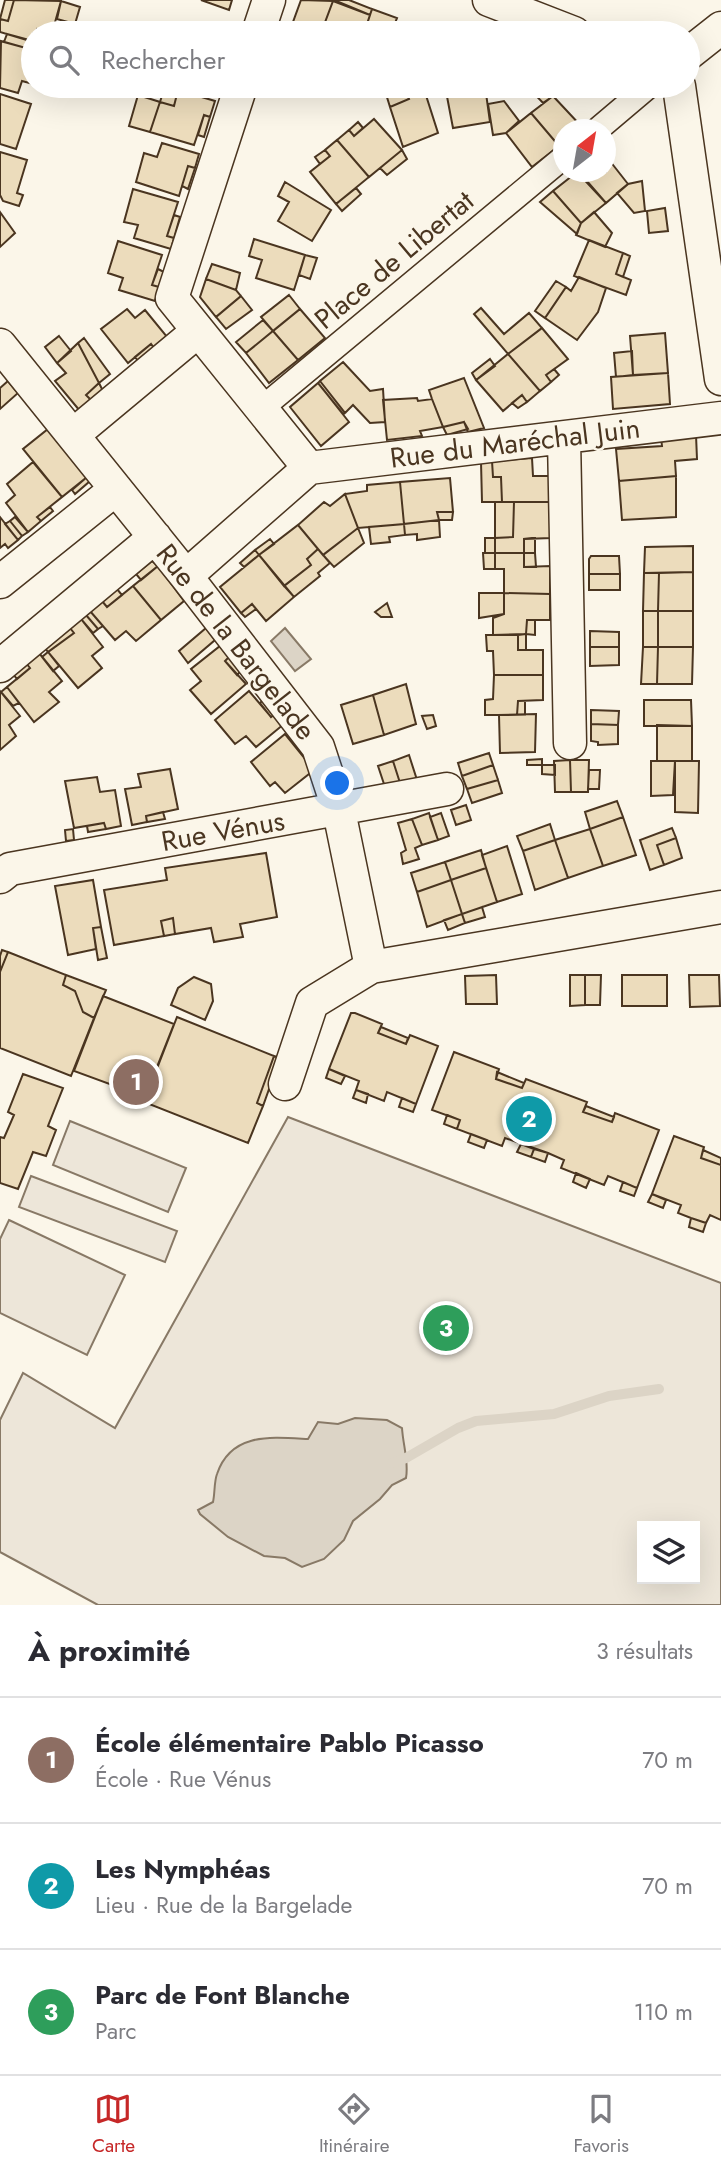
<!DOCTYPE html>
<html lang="fr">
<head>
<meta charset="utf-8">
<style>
	body { margin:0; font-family:Jost,sans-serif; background:#f7f7f7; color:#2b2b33 }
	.controls { position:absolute; right:21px; bottom:21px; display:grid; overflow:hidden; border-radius:0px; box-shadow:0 7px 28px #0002 }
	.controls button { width:63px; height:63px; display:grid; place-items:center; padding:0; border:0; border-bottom:2px solid #e1e1e2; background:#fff; color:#2b2b33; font:35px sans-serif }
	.compass { position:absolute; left:553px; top:119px; width:63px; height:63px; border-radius:50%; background:#fff; box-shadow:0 7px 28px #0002; rotate:31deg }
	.you { position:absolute; left:338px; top:784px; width:24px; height:24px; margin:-18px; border:5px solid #fff; border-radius:50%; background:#1a73e8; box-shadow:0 0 0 10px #1a73e833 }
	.badge { display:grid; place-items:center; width:46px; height:46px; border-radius:50%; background:#c62828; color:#fff; font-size:23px; font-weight:700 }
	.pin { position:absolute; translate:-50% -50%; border:4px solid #fff; box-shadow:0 2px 7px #0006 }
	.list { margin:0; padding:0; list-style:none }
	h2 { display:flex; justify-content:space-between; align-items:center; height:91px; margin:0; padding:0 28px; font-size:30px }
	h2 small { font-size:23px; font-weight:400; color:#7c7c81 }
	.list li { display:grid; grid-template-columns:46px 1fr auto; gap:21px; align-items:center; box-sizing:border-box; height:126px; padding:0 28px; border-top:2px solid #e1e1e2 }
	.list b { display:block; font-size:26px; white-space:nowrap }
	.list p { margin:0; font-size:23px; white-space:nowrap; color:#7c7c81 }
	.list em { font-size:23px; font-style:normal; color:#7c7c81 }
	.icon { flex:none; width:38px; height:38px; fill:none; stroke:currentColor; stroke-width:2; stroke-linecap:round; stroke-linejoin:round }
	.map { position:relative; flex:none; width:721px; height:1605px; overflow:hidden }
	.search { position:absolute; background:#fff; box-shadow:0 7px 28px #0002; left:21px; right:21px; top:21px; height:77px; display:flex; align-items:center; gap:18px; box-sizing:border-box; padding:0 24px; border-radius:38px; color:#7c7c81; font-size:26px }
	.sheet { height:469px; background:#fff }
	nav { display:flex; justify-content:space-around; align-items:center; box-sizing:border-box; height:98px; border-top:2px solid #e1e1e2; background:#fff; font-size:19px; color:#7c7c81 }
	nav a { display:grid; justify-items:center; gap:4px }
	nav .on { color:#c62828 }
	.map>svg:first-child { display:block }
	.green { fill:#ede6d9; stroke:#887966; stroke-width:2; fill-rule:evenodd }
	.water { fill:#dcd4c6; stroke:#887966; stroke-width:2 }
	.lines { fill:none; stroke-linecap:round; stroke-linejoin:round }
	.stream { stroke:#dcd4c6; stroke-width:10 }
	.building { fill:#ecdcbc; stroke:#4a3520; stroke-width:2 }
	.pedestrian-casing { stroke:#4a3520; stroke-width:26 }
	.minor-casing { stroke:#4a3520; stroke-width:35 }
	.pedestrian { stroke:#fbf6e9; stroke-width:23 }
	.minor { stroke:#fbf6e9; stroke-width:32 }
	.labels { text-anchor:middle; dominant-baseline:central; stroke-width:5; stroke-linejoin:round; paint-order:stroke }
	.street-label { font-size:28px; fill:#4a3520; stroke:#fbf6e9 }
</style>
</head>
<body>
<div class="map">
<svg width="721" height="1605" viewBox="0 0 721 1605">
	<rect width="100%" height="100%" fill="#fbf6e9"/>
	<path class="green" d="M288,1117L721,1283V1605H98L0,1552V1420L23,1373L115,1428ZM642,1526H695V1579H642Z
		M70,1121L186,1168L168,1212L53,1165Z
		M31,1176L177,1231L165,1262L19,1207Z
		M9,1220L125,1275L87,1355L0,1313V1239Z"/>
	<path class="water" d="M285,628L311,659L295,671L271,641Z
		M355,1418L387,1420L402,1428C403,1445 409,1462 406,1478L392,1485L380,1499L353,1521L344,1540L324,1559L302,1567L285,1558L264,1556L228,1537L200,1514L198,1510L213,1502C215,1493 214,1482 217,1474C231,1432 272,1437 308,1439L318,1422L338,1424Z"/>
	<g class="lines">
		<path class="stream" d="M392,1463L406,1458L458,1428L476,1421L554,1414L609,1396L659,1389"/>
	</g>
	<path class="building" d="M5,0H14L8,21L0,19Z
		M14,0L61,1L52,33L37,29L36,33H33V42L0,32V19L8,21Z
		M201,0H232L229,10Z
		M301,0L333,1L321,33H289Z
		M334,0H349L372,9L370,15Z
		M61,1L80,7L75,24L57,19Z
		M333,1L370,15L364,33H321Z
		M372,9L397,18L391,33L367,24Z
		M7,34L33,41V50L4,42Z
		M1,41L33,50V84L22,81L18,93L0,88Z
		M165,86L178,90L174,106L160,102Z
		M186,86H212L210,93Z
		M212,86H220L217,95L210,93Z
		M408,86H423L438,133L403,147L390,107L409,99L404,87Z
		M445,86H464V88L485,86L490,122L453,128Z
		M527,86H557L553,96L543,103Z
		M404,87L409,99L390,107L386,94Z
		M178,90L215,101L210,117L204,115L194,145L150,132L160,102L174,106Z
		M0,94L31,104L16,149L0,144Z
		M138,95L160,102L150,132L129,126Z
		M553,96L582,127L579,130H564V142L559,146L531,113Z
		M504,101L519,121L506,133L493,135L488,104Z
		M531,113L559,146L532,167L506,133Z
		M204,115L210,117L204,137L198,135Z
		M374,119L402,150L369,177L337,140L349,130L354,136Z
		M358,122L363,128L354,136L349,130Z
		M337,140L369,177L336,204L310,172L330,156L325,150Z
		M162,143L199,154L195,168L188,166L179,196L136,182L144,153L157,157Z
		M325,150L330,156L320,164L315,157Z
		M402,150L407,159L387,175L380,168Z
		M0,152L27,160L17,193L23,195L19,206L3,201L0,195Z
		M606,156L628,184L606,203L579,172H606Z
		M188,166L195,168L188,189L182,186Z
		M577,172L606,203L581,223L553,191Z
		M642,181L645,211L634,213L617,193L628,184Z
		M285,182L331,210L312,241L278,221L289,202L278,196Z
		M356,188L361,194L342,211L336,204Z
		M133,189L178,202L167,236L174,238L171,249L134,238L138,225L124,222Z
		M553,191L581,223L577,234L540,202Z
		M665,208L668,231L649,233L647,211Z
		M0,212L15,233L0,247Z
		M594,212L612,233L605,247L576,235L581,223Z
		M174,215L180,217L174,238L167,236Z
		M254,239L305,255L294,290L256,278L262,260L249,256Z
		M589,240L623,253L616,274L631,280L626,295L574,276Z
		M118,241L162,255L152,285L159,287L155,301L119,290L123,278L108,273Z
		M623,253L630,256L623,277L616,274Z
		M305,255L317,258L310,279L299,275Z
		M212,264L240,273L236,290L206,279Z
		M158,269L164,272L159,287L152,285Z
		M579,277L606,288L598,312L577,340L545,318L566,287L571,291Z
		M206,279L236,290L241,296L216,317L200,297Z
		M556,281L566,287L545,318L535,311Z
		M289,295L300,309L273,331L261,317Z
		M241,296L252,310L226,329L216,317Z
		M481,308L504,334L529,313L542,328L508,354L474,314Z
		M127,309L135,318L145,310L168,338L155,349L151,344L128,363L101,329Z
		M300,309L325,338L298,360L273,331Z
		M263,320L273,331L246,353L236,342Z
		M542,328L568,359L546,375L551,382L540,391L508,354Z
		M273,331L298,360L269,383L246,353Z
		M665,333L668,373L633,375L630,336Z
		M59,336L71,351L57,363L45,347Z
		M84,338L110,374L99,383L78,343Z
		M78,343L99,383L86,395L92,401L80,411L55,381L66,373L57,363Z
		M151,344L155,349L139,362L135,357Z
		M632,351L633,375L616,377L614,353Z
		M508,354L540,391L527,402L522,395L503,411L476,380Z
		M490,359L495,366L476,380L472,373Z
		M343,362L370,391L383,389L385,422L370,423L353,405L345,413L320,381Z
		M554,369L559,375L551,382L546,375Z
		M668,373L670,404L613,409L611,377Z
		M464,378L484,428L468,432L464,422L443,427L432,399L429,390Z
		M8,381L18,393L0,409V388Z
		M320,381L345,413L343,414L318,383Z
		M99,383L103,391L92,401L86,395Z
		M318,383L349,422L321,446L290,407Z
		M522,395L527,402L518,408L512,403Z
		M417,398L418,401L432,399L443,427L420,431L422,436L387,440L383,400Z
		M464,422L468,429L447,435L443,427Z
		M48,429L87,477L62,497L23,449Z
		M696,435L697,459L675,461L676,476L619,481L616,449L662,446L661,438Z
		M532,458L533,476H550L551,502H502L501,477H493L492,461Z
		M492,461L493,477H501L502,502H482L481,462Z
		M33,462L62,497L37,517L41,521L28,532L6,503L15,495L7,484Z
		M676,476V517L622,520L619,481Z
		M87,477L90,481L75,494L72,490Z
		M450,478L453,512H437L439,520L404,524L400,482Z
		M400,482L404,524L358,528L345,494L367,491V485Z
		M345,494L358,528L323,555L298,525L324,502L330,506Z
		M495,502H514L513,537L495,538Z
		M514,502H551V538L524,539V553H495V538L513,537Z
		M50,507L53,511L41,521L37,517Z
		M437,512H453L452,520H439Z
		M0,517L18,540L8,548L5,544L0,548Z
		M15,517L28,532L22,536L10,521Z
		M439,520L440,537L417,540V534L405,535L404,524Z
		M10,521L22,536L18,540L5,524Z
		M404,524L405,535L389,537L390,542L371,544L369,527Z
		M298,525L318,549L307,559L311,565L284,586L259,555Z
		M358,528L364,543L334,567L323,555Z
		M485,538H495V553H485Z
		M535,538V553H524V539Z
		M270,539L274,544L259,555L255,550Z
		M693,546V572L644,573L645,547Z
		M318,549L330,563L318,573L320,576L294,597L284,586L311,565L307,559Z
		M255,550L259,555L244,567L240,563Z
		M483,553H495V569H484Z
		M495,553H524V567L550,566V594L504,593V569H495Z
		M524,553H535L536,567H524Z
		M259,555L294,597L266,621L252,604L241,613L220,587Z
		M591,556H619L620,574H589V559Z
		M152,561L158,566L141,580L136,574Z
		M158,566L184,601L161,620L133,586Z
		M693,572V611H658L659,573Z
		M644,573H659L658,611H643Z
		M589,574H620V590H589Z
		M133,586L161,620L136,641L126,631L115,640L90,611L102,601L107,607Z
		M117,589L122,595L107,607L102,601Z
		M479,593H504V614L479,618Z
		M504,593L550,594V620H527L526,634L493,635V618L504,614Z
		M387,603L392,617H381L375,612Z
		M252,604L256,609L245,617L241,613Z
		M90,611L103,626L98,629L86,615Z
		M643,611H658V647H643Z
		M658,611H693V647H658Z
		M86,615L98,629L93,633L81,619Z
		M81,619L103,647L92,656L102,668L78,688L48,652L74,633L70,628Z
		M527,620H535V635L526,634Z
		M70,628L74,633L48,652L45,648Z
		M206,628L215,640L188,663L179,651Z
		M590,631L619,632V647H590Z
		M526,634V650H518V635Z
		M486,635H518V650H543V675H494L493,651H487Z
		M220,646L229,657L225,661L246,684L211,714L190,690L201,681L191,669Z
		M590,647H619V665L590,666Z
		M643,647H658L657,684H641Z
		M658,647H693L692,684H657Z
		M48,652L59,666L53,671L42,657Z
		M39,653L62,681L49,692L59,702L34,722L7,687L30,668L26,663Z
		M229,657L241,671L237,675L225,661Z
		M26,663L30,668L17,679L13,674Z
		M494,675H543V700L518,701L517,715H485V700L493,699Z
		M406,684L416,724L384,735L373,695Z
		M7,687L19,703L13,706L1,692Z
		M0,691L20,716L9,725L16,736L0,750Z
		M249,691L271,717L275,714L284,724L256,747L246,736L235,744L215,720Z
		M373,695L384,735L353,744L341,705Z
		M263,700L275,714L271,717L260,703Z
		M644,700H691L692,726H644Z
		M518,701H525V715H517Z
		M591,710L619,711L618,725L591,724Z
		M536,714L535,752L500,753L499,715Z
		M433,715L436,726L427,729L422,716Z
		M591,724L618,725V744L598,745V742L591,741Z
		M657,725L692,726V761H657Z
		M285,734L314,770L285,793L275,782L270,786L251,762Z
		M489,753L493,765L462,776L458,763Z
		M409,755L417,780L401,786L393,761Z
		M542,759V765H527V760Z
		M570,760H589L588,792H571Z
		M570,760L571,792H555L554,761Z
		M393,761L401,786L386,790L378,766Z
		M651,761H675L673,795L651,796Z
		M675,761H699L698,813L675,812Z
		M493,765L498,780L467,789L462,776Z
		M542,765H555V775L542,774Z
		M170,769L178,809L146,816L147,822L132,825L125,789L141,787L138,774Z
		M589,770H600L599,789H588Z
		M97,777L100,792L115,790L121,826L106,829L104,823L74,828L65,781Z
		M498,780L502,793L472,803L467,789Z
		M617,801L623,817L590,829L585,812Z
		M466,805L471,820L456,825L451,810Z
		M163,812L165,819L147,822L146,816Z
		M429,813L438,840L422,845L412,819Z
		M441,813L449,836L438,840L430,817Z
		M623,817L636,855L603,866L590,829Z
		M412,819L422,845L415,848L419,859L403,864L401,853L406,850L398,823Z
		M104,823L106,829L88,832L87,826Z
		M550,824L555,840L523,851L517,836Z
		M672,828L676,838L657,845L664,865L650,870L640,840Z
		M73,829L74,840L66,841L65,830Z
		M590,829L603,866L568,878L555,840Z
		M676,838L682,858L664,865L657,845Z
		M555,840L568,878L535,890L523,851Z
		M507,846L522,894L497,902L482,855Z
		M481,850L486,868L451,880L445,862Z
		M266,853L277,917L240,924L243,937L214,942L211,928L175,934L173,918L161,921L164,936L114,945L104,890L167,880L165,868Z
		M445,862L451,880L417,892L411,873Z
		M486,868L497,902L462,914L451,880Z
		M93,880L101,927L93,928L96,949L68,955L55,886Z
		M451,880L462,914L427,927L417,892Z
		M482,907L485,917L465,923L462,914Z
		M462,914L465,923L448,930L444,920Z
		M173,918L175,934L164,936L161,921Z
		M101,927L107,958L98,960L93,928Z
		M2,950L8,952L0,972V956Z
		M8,952L66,975L63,985L75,991L83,1012L94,1018L71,1076L0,1048V972Z
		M66,975L106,990L94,1018L83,1012L75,991L63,985Z
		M496,975L497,1004H466L465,976Z
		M570,975H585V1005L570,1006Z
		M585,975H601L600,1005H585Z
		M622,975H667V1006H622Z
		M689,975H719L720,1006L690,1007Z
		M194,977L211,984L213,1001L205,1020L171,1005L178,988Z
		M103,996L174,1024L145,1097L74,1071Z
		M351,1013H355L382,1024L378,1033L406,1044L410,1035L438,1046L416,1104L387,1092L384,1101L356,1090L359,1081L329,1069Z
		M177,1017L274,1056L257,1103L263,1106L248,1143L144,1102Z
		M381,1027L408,1038L406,1044L378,1033Z
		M454,1052L499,1069L496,1079L522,1088L526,1079L587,1102L583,1112L612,1122L615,1113L659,1130L637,1188L608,1176L604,1185L561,1168L564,1160L548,1153L505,1138L502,1146L457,1129L460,1120L432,1110Z
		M274,1056L280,1058L263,1106L257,1103Z
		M329,1069L345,1076L341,1084L326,1078Z
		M497,1072L524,1083L522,1088L496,1079Z
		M23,1074L63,1088L48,1126L56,1130L46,1156L33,1152L18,1189L0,1183V1137L4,1138L14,1115L8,1112Z
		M356,1090L368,1094L366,1103L353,1098Z
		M402,1098L416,1104L413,1112L399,1107Z
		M586,1106L614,1117L612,1122L583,1112Z
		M447,1115L460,1120L457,1129L444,1124Z
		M471,1134L487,1140L484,1148L468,1142Z
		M674,1136L704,1147L701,1158L721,1165V1220L710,1215L706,1223L691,1218L678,1213L681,1205L652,1194Z
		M521,1144L534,1149L531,1157L517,1152Z
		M534,1149L548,1153L545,1162L531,1157Z
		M703,1150L721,1158V1165L701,1158Z
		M576,1173L590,1179L586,1188L573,1182Z
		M623,1182L637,1188L634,1196L620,1191Z
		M652,1194L666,1200L663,1208L648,1202Z
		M691,1218L706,1223L703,1232L689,1227Z"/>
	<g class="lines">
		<g class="pedestrian-casing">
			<path id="pedestrian" d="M597,130L649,86
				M262,408L564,157"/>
		</g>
		<g class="minor-casing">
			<path id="minor" d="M489,0L574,33
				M258,33L269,0
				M688,54L721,28
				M241,86L172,298L309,468L721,418
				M679,86L721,379
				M0,345L186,576L318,747L339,811L371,967L721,907
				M73,435L198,331
				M564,438L570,743
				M186,576L309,468
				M0,582L116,489
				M0,666L155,537
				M0,877L10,869L447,789
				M285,1084L312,1003L371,967"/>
		</g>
		<use href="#pedestrian" class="pedestrian"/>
		<use href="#minor" class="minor"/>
	</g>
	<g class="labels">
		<g class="street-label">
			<text transform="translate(394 260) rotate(-40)">Place de Libertat</text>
			<text transform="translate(515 443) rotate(-7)">Rue du Maréchal Juin</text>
			<text transform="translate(236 642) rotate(52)">Rue de la Bargelade</text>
			<text transform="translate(223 831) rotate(-10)">Rue Vénus</text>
		</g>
	</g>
</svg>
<div class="controls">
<button><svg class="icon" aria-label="layers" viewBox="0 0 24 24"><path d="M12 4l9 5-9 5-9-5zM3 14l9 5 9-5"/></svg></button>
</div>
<svg class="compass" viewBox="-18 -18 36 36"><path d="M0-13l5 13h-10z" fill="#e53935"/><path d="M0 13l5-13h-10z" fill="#7c7c81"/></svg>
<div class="you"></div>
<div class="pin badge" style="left:136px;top:1082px;background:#8d6e63">1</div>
<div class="pin badge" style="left:529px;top:1119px;background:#0f9aa8">2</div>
<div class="pin badge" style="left:446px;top:1328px;background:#2e9e5b">3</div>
<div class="search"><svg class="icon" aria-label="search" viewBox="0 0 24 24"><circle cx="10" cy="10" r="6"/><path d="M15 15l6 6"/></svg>Rechercher</div>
</div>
<section class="sheet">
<h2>À proximité<small>3 résultats</small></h2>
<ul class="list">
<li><span class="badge" style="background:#8d6e63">1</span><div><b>École élémentaire Pablo Picasso</b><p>École · Rue Vénus</p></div><em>70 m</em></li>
<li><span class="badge" style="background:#0f9aa8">2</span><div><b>Les Nymphéas</b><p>Lieu · Rue de la Bargelade</p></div><em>70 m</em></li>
<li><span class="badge" style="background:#2e9e5b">3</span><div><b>Parc de Font Blanche</b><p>Parc</p></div><em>110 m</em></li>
</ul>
</section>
<nav>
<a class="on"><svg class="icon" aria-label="map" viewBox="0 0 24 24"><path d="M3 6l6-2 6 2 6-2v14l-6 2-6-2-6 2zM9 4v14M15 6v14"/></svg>Carte</a>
<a><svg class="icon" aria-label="directions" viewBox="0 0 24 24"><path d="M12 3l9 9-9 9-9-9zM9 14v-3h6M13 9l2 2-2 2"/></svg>Itinéraire</a>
<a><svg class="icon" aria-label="saved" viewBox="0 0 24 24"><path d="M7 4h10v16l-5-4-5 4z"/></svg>Favoris</a>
</nav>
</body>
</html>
